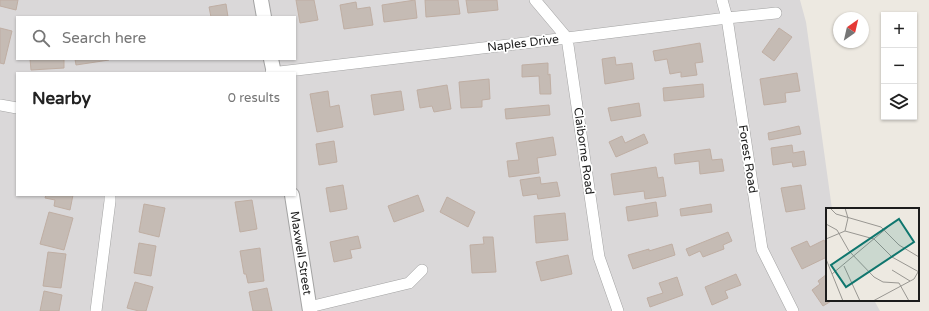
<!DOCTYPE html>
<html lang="en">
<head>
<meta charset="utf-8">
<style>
	body { margin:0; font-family:"Varela Round",sans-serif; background:#f2f2f2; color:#222 }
	.controls { position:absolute; right:12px; top:12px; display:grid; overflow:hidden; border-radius:0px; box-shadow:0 1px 3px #0004 }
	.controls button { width:36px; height:36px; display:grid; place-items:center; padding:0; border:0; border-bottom:1px solid #e0e0e0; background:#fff; color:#222; font:20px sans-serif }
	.compass { position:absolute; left:833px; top:12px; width:36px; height:36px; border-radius:50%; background:#fff; box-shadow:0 1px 3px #0004; rotate:34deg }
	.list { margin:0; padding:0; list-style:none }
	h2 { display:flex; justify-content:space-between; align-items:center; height:52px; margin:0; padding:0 16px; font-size:17px }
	h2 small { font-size:13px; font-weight:400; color:#767676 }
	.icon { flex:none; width:22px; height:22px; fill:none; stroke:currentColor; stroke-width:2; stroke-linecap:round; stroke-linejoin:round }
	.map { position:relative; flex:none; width:929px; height:311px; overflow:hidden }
	.search { position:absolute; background:#fff; box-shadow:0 1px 3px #0004; left:16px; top:16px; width:280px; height:44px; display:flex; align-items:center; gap:10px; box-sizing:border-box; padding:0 14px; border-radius:0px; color:#767676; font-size:15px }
	.panel { position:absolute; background:#fff; box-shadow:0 1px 3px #0004; left:16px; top:72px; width:280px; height:124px; border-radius:0px }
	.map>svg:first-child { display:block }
	.residential { fill:#dad8d9; fill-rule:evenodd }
	.building { fill:#c5bbb4; stroke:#bfaea3 }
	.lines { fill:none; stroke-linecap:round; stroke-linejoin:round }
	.minor-casing { stroke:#a3a3a3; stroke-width:12 }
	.tertiary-casing { stroke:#a3a3a3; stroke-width:16 }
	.minor { stroke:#fff; stroke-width:11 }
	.tertiary { stroke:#fff; stroke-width:14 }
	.labels { text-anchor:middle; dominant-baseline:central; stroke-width:3.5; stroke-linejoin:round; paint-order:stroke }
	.street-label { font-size:12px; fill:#1c1c1c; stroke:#fff }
	.inset-road { fill:none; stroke:#999792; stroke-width:1 }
	.view { fill:#0f766e; fill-opacity:0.15; stroke:#0f766e; stroke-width:2 }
	.inset-edge { fill:none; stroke:#1c1c1c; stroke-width:2 }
</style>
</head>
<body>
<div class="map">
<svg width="929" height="311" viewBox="0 0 929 311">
	<rect width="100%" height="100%" fill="#ede9e1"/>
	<path class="residential" d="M0,0H800L806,22L832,209H827V300H874L880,311H0ZM17,17H295V59H17ZM17,73H295V195H17Z"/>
	<path class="building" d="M0,0H18L16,10L0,6Z
		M296,0H314L318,20L300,23Z
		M415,0L417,18L384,22L382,5Z
		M425,0H458L460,14L426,17Z
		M466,0H497L498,10L468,13Z
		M356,2L357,9L370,7L373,25L344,29L340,5Z
		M226,4L228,17H211L209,7Z
		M0,28L12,31L4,64L0,63Z
		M779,28L792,37L774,61L762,52Z
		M700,43L703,62L695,63L697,75L681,77V72L670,74L667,59L655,61L653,51Z
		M615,57L616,65L632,63L634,79L605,84L602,59Z
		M30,59H64V68L31,70Z
		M75,59H109V60L76,65Z
		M548,63V75L550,74L551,94H540L539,76L522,77V65Z
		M797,73L800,91L785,93L786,102L764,105L760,79Z
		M489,79L490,99L482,100V107L461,108L459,82Z
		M703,84L704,97L664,101L663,88Z
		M447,85L451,109L434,112L432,106L420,108L417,90Z
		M328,91L330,107L339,105L343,127L317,132L310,94Z
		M401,91L404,110L374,115L371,95Z
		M639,103L641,116L611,121L608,108Z
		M549,105L550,115L506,119L505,109Z
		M799,126L801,134L769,140L768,133Z
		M644,134L648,143L616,157L609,142L622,136L625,143Z
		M553,137L556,155L537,158L539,173L509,177L507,161L519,160L516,143Z
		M334,141L337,162L319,165L316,144Z
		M792,145L793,153L804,151L806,165L793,167L792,162L773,165L771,148Z
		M710,149L712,160L722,159L724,171L700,174L699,161L675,164L674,154Z
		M656,167L658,178L663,177L666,196L645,199L644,191L614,195L611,174Z
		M540,177L541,184L557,182L560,196L538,199L537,194L523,196L520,180Z
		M343,185L347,209L330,212L326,188Z
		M801,185L805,209L786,212L781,188Z
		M46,195H73L70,210L54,206L55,200L45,198Z
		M418,195L424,211L394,222L388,206Z
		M447,197L475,212L468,227L440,212Z
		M252,200L257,229L240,232L235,202Z
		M656,202L658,216L628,221L626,207Z
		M144,204L165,208L159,237L139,232Z
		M711,204L712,212L681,216L680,209Z
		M49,212L73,218L64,250L40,244Z
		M565,213L568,240L536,243L534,216Z
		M728,232L732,241L723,245L724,249L703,257L700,251L689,256L686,249Z
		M358,236L361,248L350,250L352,258L334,262L330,242Z
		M483,237H493L496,272L472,273L470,245L484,244Z
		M824,240L827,246V257L802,269L791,248L807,241L810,247Z
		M139,243L156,246L151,276L134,273Z
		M672,244L675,255L633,269L628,255L649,249V251Z
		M260,248L264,281L248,283L246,274H244L240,251Z
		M48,252L66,254L61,288L43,286Z
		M568,255L572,274L541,281L536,262Z
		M736,274L741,285L725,291L728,298L712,305L705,287Z
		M827,274V300H833L823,306L812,290L820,284L818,281Z
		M677,277L683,295L650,307L647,298L663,293L659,283Z
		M135,282L153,287L146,311H139L127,308Z
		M267,288L272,311H253L249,292Z
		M44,291L62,295L59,311H40Z"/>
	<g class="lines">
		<g class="minor-casing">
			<path id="minor" d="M535,0L567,38L599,257L618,311
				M722,0L727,18L762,249L793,311
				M271,73L567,38L727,18L776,13
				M0,105L17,108
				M309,307L409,283L422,270
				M96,311L110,201V195"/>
		</g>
		<g class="tertiary-casing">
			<path id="tertiary" d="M261,0L264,17
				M271,59L274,73
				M292,195L310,311"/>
		</g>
		<use href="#minor" class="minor"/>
		<use href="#tertiary" class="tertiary"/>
	</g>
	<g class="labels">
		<g class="street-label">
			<text transform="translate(523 43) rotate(-7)">Naples Drive</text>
			<text transform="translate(584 151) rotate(82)">Claiborne Road</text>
			<text transform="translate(748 159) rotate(81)">Forest Road</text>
			<text transform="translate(301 253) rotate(81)">Maxwell Street</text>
		</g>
	</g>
	<g transform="translate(826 208)">
		<rect width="93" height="93" fill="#ede9e1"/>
		<path class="inset-road" d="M4,0L10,6L55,19L73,37L93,49M0,16L11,22L23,43L48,69L57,74L73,75L83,93M19,23L22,10L19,0M0,31L19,23L48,31L66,49L93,64M0,51L17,93M18,58L34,93M66,62L84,73M6,66L62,19M47,93L88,71L92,64"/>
		<path class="view" d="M73,11L88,34L20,79L5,57Z"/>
		<rect width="93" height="93" class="inset-edge"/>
	</g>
</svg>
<div class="controls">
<button>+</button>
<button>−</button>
<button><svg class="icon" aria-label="layers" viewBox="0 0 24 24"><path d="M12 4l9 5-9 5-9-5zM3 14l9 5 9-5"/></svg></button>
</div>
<svg class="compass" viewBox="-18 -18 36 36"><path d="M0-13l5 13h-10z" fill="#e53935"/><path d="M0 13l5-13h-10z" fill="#767676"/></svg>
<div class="search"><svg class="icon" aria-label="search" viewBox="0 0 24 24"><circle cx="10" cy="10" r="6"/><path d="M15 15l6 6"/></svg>Search here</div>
<section class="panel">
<h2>Nearby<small>0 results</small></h2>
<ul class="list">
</ul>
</section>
</div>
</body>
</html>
